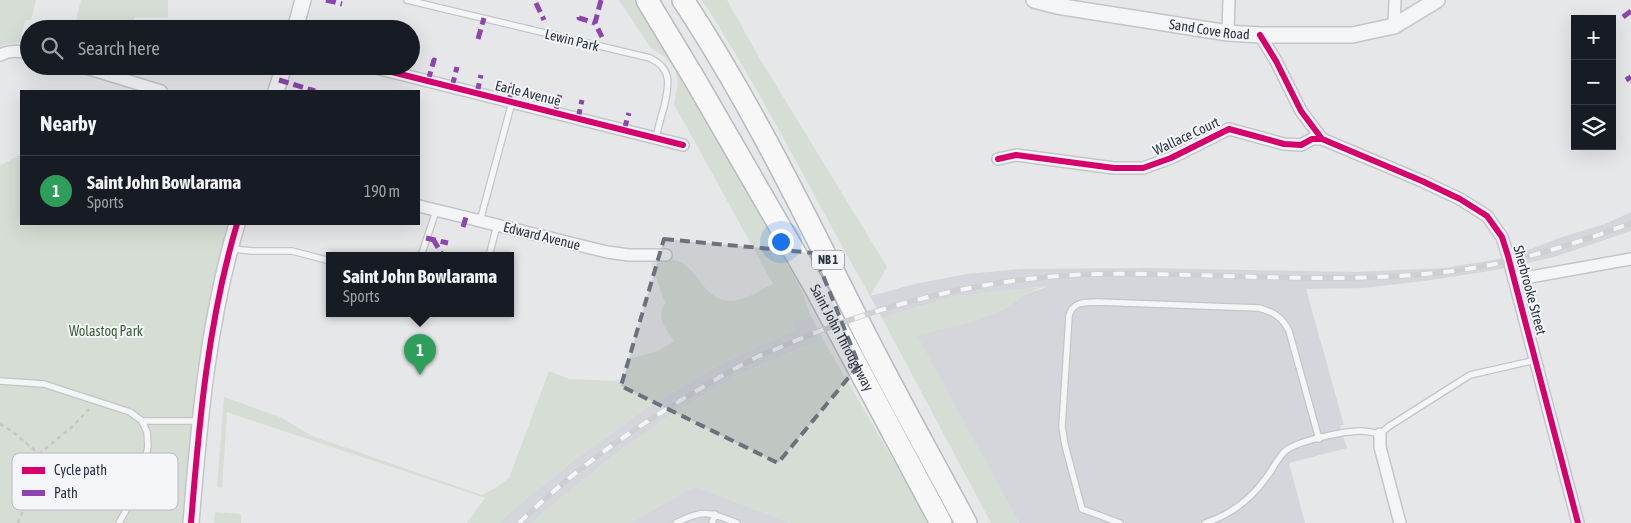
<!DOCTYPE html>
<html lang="en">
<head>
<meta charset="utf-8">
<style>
	body { margin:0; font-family:"Asap Condensed",sans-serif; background:#20242c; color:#f1f3f6 }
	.controls { position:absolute; right:15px; top:15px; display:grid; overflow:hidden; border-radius:0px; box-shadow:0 5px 20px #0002 }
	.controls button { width:45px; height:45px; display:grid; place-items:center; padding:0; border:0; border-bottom:1px solid #363941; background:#171b24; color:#f1f3f6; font:25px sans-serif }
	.you { position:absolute; left:780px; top:241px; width:18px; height:18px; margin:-12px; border:4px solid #fff; border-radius:50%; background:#1a73e8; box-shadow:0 0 0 8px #1a73e833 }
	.badge { display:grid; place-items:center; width:32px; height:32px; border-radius:50%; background:#0b8043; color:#fff; font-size:16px; font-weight:700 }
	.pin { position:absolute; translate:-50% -41px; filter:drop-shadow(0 1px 2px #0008) }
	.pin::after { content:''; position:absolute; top:26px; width:18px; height:15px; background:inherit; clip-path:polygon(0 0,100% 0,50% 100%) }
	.popup { position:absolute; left:326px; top:252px; width:188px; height:65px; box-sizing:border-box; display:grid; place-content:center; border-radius:0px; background:#171b24; filter:drop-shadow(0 1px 4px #0005); font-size:16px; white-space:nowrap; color:#9ea1a6 }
	.popup b { font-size:19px; color:#f1f3f6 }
	.popup::after { content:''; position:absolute; left:50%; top:100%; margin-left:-10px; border:10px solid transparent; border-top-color:#171b24 }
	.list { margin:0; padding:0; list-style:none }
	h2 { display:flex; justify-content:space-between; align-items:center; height:65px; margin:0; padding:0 20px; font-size:21px }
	h2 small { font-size:16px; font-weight:400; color:#9ea1a6 }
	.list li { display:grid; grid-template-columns:32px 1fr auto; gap:15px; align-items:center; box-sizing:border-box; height:70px; padding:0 20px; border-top:1px solid #363941 }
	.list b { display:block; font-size:19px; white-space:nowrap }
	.list p { margin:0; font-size:16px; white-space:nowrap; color:#9ea1a6 }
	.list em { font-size:16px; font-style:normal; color:#9ea1a6 }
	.icon { flex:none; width:28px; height:28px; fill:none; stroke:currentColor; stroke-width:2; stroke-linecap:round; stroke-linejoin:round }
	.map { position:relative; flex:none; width:1631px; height:523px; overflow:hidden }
	.search { position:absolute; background:#171b24; box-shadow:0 5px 20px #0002; left:20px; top:20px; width:400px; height:55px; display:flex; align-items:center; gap:12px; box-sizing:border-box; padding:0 18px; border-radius:28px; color:#9ea1a6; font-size:19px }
	.panel { position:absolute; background:#171b24; box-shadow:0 5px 20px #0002; left:20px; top:90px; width:400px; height:135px; border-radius:0px }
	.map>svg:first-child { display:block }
	.built { fill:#d4d6dc }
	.green { fill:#d5ddd5 }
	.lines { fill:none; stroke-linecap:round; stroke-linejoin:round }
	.service-casing { stroke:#c3c5c7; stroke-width:8 }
	.minor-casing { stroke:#c3c5c7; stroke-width:14 }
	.tertiary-casing { stroke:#c3c5c7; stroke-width:18 }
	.motorway-casing { stroke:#b7babe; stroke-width:24 }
	.path { stroke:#c4c5c9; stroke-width:2.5; stroke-dasharray:4 4; stroke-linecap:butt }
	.service { stroke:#f4f5f6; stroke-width:5.5 }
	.minor { stroke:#f4f5f6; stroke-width:11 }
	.tertiary { stroke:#f4f5f6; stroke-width:15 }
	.motorway { stroke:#f7f7f8; stroke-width:21 }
	.rail-casing { stroke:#cecfd1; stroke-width:5.5 }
	.rail { stroke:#f3f5f8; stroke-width:4; stroke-dasharray:11; stroke-linecap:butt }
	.quiet { stroke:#8e44ad; stroke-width:5; stroke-dasharray:10 5; stroke-linecap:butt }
	.cycleway-casing { stroke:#f3f5f8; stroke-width:9 }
	.cycleway { stroke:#d6006c; stroke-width:6 }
	.marked { fill:#6c727d; fill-opacity:0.2; stroke:#6c727d; stroke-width:4; stroke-dasharray:10 6; stroke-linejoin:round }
	.labels { text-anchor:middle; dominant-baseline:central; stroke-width:4; stroke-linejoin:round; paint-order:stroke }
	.shield { fill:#f3f5f8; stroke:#676d79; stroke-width:1 }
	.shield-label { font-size:12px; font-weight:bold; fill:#2b3343 }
	.street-label { font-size:14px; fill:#2b3343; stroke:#f3f5f8 }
	.park-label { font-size:14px; fill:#3f5f39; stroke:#f3f5f8 }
	.key { fill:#f3f5f8; stroke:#b7bbc2; stroke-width:1 }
	.key-label { font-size:14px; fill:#2b3343 }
</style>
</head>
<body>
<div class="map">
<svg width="1631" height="523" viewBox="0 0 1631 523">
	<rect width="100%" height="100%" fill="#e5e7e9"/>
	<path class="built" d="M1631,212V231L1554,257L1496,270L1424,281L1364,288L1306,289L1344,425L1340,426L1347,448L1289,463L1305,523H1019L916,335L970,322L1002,310L1026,294L1049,286L958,296L918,307L882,318L870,296L919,283L967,274L1020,269L1150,268L1355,272L1444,268L1493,260L1520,253L1562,237L1605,224Z
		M811,316L823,339L737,375L666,418L610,458L544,512L533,523H500L512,510L573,461L649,406L720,364L795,330L792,322Z
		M695,486L790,523H630Z"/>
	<path class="green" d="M0,0H36L31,20H25L20,42L0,46Z
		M81,0H168V17H135L133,29H74Z
		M619,0H633L687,84L764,221L802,292L811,316L793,322L795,330L720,364L649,406L573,461L512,510L500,523H467L485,498L227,412L222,488L217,487L224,397L280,417L312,436L482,495L495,488L509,478L549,371L569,379L615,381L623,379L632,358L658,351L674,341C665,329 656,317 665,303L651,263C658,262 667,259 674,260C702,265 702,312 745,298C755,294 764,288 773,284L674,104L678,83L675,69L666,58L650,47Z
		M702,0H727L760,59L887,267L870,296C814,198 764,95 702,0Z
		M21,154V224H237L230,249L191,523H0V166Z
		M1059,285L1040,288L1026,294L1002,310L970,322L917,335L1019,523H991L882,318L918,307L958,296Z
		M823,339L918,503L927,523H790L695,486L630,523H533L544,512L610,458L666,418L737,375Z
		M215,512L241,514V523H214Z"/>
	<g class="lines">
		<g class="service-casing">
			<path id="service" d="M407,0L650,58C673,69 669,86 664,107C661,117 658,128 656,138
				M480,221L512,102
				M232,249L252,251H292L330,261
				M421,256L436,211
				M489,256L497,225
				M0,381L44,384L130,412L142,421L147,432L148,446L143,473L139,486L119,523
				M142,421H200
				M676,523C703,509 709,512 737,523
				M712,523L715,514
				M1120,523L1082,509L1065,445L1062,427L1069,316C1072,302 1085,302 1097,302L1259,308C1274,312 1282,317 1289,331L1319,439
				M1205,523C1230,515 1251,499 1266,478C1272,470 1277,460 1284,452C1295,441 1345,431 1361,431C1368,431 1374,433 1380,434L1388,427L1470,375L1536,360"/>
		</g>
		<g class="minor-casing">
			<path id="minor" d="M1394,26L1395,0
				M1228,33L1229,0
				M1260,35L1276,61L1301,111L1322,139L1422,181L1460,199L1487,216L1502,237L1508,256L1578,523
				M0,55C10,50 19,51 29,53
				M80,66L161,91
				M368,66L683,145
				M998,159L1016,155L1114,168H1143L1171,158L1229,129L1284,144L1301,145L1312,139H1322
				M419,206L607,252L629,255H666
				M1514,280L1631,259
				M1380,434V447L1400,523"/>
		</g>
		<g class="tertiary-casing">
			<g id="tertiary">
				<path id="s1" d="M1034,0L1057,6L1228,33L1260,35H1352L1394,26L1437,0"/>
				<path d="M295,29L303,0"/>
				<path d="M276,91L284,66"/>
				<path d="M191,523C199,423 208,321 237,224"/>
			</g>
		</g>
		<g class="motorway-casing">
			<g id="motorway">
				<path id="s2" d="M647,0L694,78L816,289L941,523"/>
				<path d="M683,0C751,103 805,215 861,326C894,392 931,457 966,523"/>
			</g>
		</g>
		<path class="path" d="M0,424L12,431L39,454
			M18,523L28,498L39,454L73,426L90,408"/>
		<use href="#service" class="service"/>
		<use href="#minor" class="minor"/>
		<use href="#tertiary" class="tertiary"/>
		<use href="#motorway" class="motorway"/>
		<g class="rail-casing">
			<path id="rail" d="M519,523C566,477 619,438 675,404C702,387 729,371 757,357C768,352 780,348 790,343C887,302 991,277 1096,274C1215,272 1335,286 1453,271C1514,263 1573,245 1631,223"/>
		</g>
		<use href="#rail" class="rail"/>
		<path class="quiet" d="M326,0L342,4
			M601,0L595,23L602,37
			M536,3L544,20
			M579,17V18L595,23
			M1623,17L1631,11
			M478,39L484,18
			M279,80L315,91
			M1626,80L1631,77
			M428,81L434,60L436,61
			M452,87L457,67
			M477,93L481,75
			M509,102L513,83
			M555,113L560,95
			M578,119L582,100
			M624,130L629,113
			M463,227L466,217
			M426,238L448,243
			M433,239L443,256"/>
		<g class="cycleway-casing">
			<path id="cycleway" d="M1260,35L1276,61L1301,111L1322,139L1422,181L1460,199L1487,216L1502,237L1508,256L1578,523
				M368,66L683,145
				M998,159L1016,155L1114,168H1143L1171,158L1229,129L1284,144L1301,145L1312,139H1322
				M191,523C199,423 208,321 237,224"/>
		</g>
		<use href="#cycleway" class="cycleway"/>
	</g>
	<path class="marked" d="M664,239L814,253L859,365L778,463L621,386Z"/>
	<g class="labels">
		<rect class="shield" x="812" y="250.5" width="32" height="19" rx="4"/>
		<g class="shield-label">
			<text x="828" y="260">NB 1</text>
		</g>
		<g class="street-label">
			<text stroke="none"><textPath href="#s1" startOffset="178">Sand Cove Road</textPath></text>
			<text transform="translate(572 40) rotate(14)">Lewin Park</text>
			<text transform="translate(528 93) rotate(14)">Earle Avenue</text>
			<text transform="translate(1186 136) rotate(-25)">Wallace Court</text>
			<text transform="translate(542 236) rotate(14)">Edward Avenue</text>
			<text transform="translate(1530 290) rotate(75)">Sherbrooke Street</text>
			<text stroke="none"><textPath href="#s2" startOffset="390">Saint John Throughway</textPath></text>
		</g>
		<g class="park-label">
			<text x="106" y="331">Wolastoq Park</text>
		</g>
	</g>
	<rect x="12" y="453" width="166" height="57" rx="8" class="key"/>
	<rect x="22" y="467" width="23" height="7" fill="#d6006c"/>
	<rect x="22" y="490" width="23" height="6" fill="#8e44ad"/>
	<g class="key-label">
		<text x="54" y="475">Cycle path</text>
		<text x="54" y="498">Path</text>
	</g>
</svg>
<div class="controls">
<button>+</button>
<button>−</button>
<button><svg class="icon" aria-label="layers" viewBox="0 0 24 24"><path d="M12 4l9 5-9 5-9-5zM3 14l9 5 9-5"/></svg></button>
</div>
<div class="you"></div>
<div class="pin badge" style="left:420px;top:375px;background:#2e9e5b">1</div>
<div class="popup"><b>Saint John Bowlarama</b>Sports</div>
<div class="search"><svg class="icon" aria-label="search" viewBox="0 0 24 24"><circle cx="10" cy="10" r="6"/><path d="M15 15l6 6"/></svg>Search here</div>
<section class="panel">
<h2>Nearby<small></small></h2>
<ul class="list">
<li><span class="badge" style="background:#2e9e5b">1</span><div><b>Saint John Bowlarama</b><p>Sports</p></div><em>190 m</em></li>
</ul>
</section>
</div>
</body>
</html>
